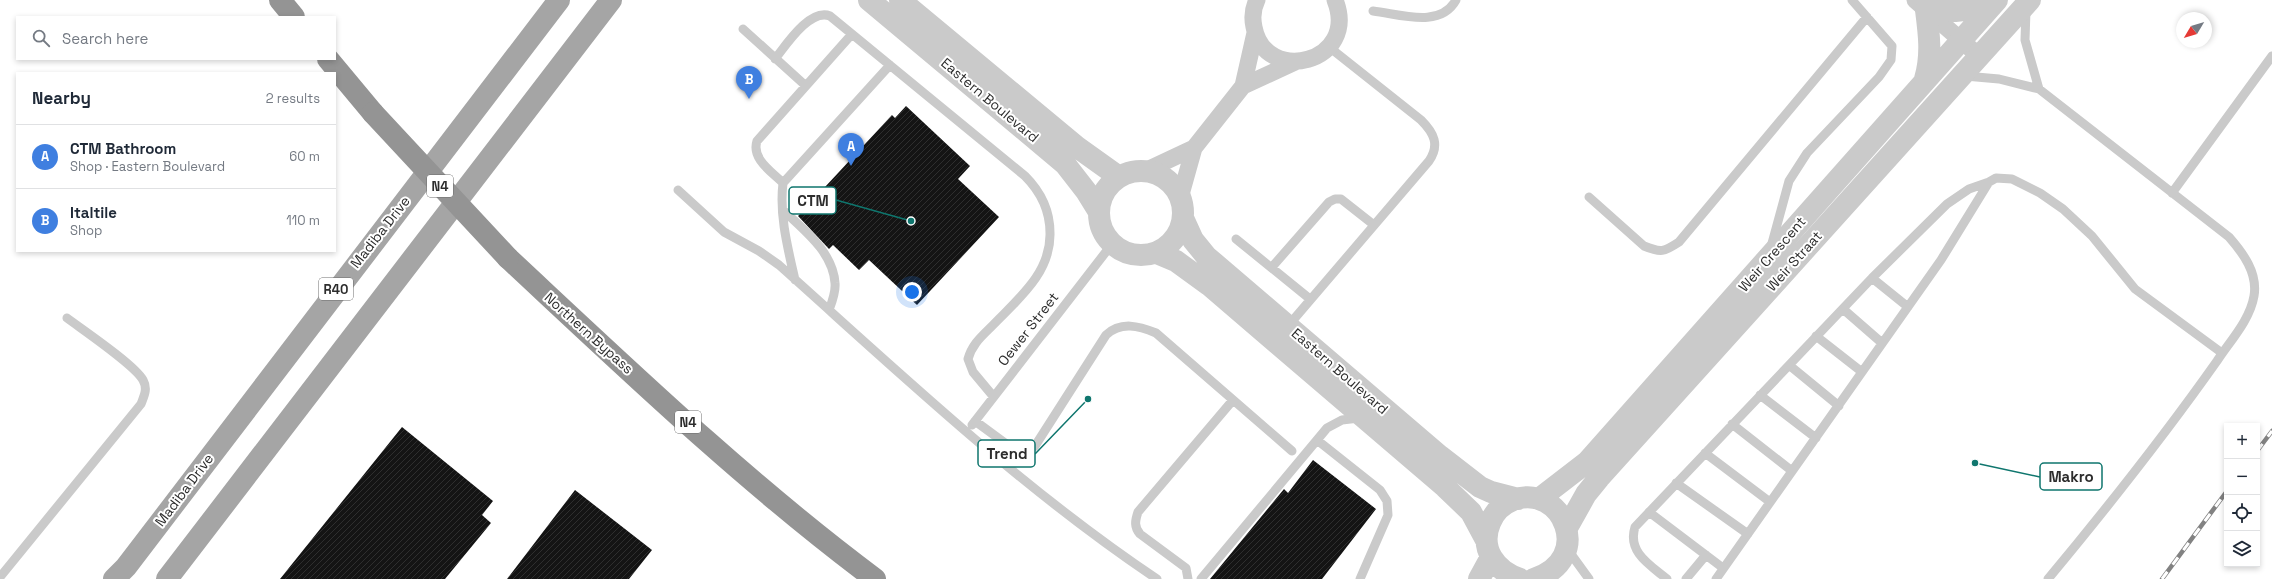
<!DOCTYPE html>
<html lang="en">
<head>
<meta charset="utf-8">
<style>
	body { margin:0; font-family:"Space Grotesk",sans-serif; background:#f2f2f3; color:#1f2937 }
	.controls { position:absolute; right:12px; bottom:12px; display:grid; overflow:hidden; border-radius:0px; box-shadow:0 2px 6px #0003 }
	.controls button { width:36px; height:36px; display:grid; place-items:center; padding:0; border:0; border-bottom:1px solid #e0e1e3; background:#fff; color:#1f2937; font:20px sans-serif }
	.compass { position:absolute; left:2176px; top:12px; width:36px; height:36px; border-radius:50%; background:#fff; box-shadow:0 2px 6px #0003; rotate:232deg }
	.you { position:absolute; left:912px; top:292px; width:14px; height:14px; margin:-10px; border:3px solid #fff; border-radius:50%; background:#1a73e8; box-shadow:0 0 0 6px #1a73e833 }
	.badge { display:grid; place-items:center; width:26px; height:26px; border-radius:50%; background:#111827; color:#fff; font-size:13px; font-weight:700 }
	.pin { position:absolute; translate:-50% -33px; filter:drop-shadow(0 1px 2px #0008) }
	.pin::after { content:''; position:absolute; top:21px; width:14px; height:12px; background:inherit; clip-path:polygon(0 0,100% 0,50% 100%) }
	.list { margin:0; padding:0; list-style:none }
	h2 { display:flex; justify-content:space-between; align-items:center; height:52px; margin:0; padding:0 16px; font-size:17px }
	h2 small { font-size:13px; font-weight:400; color:#747a83 }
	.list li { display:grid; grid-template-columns:26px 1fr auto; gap:12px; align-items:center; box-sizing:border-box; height:64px; padding:0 16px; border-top:1px solid #e0e1e3 }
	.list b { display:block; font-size:15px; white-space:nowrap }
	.list p { margin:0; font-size:13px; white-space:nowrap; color:#747a83 }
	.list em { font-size:13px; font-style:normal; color:#747a83 }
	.icon { flex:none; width:22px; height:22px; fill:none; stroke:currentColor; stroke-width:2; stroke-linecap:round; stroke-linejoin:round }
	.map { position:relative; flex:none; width:2272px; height:579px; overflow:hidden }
	.search { position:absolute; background:#fff; box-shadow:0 2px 6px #0003; left:16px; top:16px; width:320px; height:44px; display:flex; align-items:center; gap:10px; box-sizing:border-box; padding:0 14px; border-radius:0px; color:#747a83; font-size:15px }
	.panel { position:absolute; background:#fff; box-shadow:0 2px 6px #0003; left:16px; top:72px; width:320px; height:180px; border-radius:0px }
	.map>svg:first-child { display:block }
	.building { fill:url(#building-hatch) }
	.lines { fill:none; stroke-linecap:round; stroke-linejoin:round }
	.service { stroke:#cacaca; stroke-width:9 }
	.minor { stroke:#cacaca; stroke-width:17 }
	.tertiary { stroke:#cacaca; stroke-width:22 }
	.primary { stroke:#a5a5a5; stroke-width:22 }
	.motorway { stroke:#949494; stroke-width:22 }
	.rail-casing { stroke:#828282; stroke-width:4.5 }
	.rail { stroke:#fff; stroke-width:3; stroke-dasharray:9; stroke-linecap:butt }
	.motorway-bridge { stroke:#949494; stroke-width:22 }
	.labels { text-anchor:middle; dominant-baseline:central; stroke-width:4; stroke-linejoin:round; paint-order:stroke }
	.shield { fill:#fff; stroke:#6c6c6c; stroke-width:1 }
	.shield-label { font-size:13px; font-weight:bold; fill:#2d2d2d }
	.street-label { font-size:14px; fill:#2d2d2d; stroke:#fff }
	.leader { fill:none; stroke:#0f766e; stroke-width:1.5 }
	.callout-dot { fill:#0f766e; stroke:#fff; stroke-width:1.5 }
	.callout { fill:#fff; stroke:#0f766e; stroke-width:1.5 }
	.callout-label { font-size:15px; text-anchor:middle; font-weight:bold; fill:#2d2d2d }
</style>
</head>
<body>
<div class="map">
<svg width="2272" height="579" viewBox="0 0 2272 579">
	<defs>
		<pattern id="building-hatch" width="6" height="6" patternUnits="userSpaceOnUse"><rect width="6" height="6" fill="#141414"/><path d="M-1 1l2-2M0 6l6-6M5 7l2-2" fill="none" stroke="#2e2e2e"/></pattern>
	</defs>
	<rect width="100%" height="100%" fill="#fff"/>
	<path class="building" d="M906,106L970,166L958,179L999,217L917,305L869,260L859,270L833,245L829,249L798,216L892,115L895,118Z
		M402,427L493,501L482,515L491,523L445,579H280Z
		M1313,460L1376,509L1322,579H1210L1284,489L1288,493Z
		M575,490L652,550L629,579H507Z"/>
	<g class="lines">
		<path class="service" d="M2026,10L2025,40L2039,89
			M1373,11C1400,14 1440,29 1456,0
			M743,29L806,86
			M775,59C786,45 810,8 830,16L1025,176C1041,192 1050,210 1050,233C1051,273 1018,299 993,325C982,336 972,344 968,359L973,372L993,396
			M1965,76L1999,79L2039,89L2229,237C2243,253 2258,273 2254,296C2250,320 2230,341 2217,361C2164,436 2107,508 2048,579
			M783,183C772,172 751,159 757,141L852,34
			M678,190L724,232L759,251L779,265C901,374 1021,488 1157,579
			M2172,193L2272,56
			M1589,197L1644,246C1661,253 1664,252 1679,242L1867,17
			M783,210C804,230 833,252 835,283C836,292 832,302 829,310
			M1236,239L1310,299
			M1771,247L1789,181L1807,153L1879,77L1891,60L1892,46L1852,0
			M1272,267L1329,202L1335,199H1341L1374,225
			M1872,278L1908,307
			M795,280C788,249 779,215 783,183L890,65
			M1843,309L1882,343
			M1288,326L1429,161C1440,145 1434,133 1421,120L1329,47
			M1816,336L1862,372
			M1789,365L1839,406
			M1760,395L1816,438
			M975,421L1020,454H1024L1035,446L1106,335C1121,321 1139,326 1156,333L1292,451
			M1732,424L1792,471
			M972,425L1112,244
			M1317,440L1380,490L1387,501L1388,515L1360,579
			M1705,453L1770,502
			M1676,483L1748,534
			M1649,512L1723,568
			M1568,550L1589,579
			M0,577L141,404C144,396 148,389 143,380C135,365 83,330 67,318
			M1188,579L1186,568L1140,534C1134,527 1135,521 1138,512L1233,400
			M1201,579L1327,428L1342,420L1359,418
			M1667,579C1650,565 1627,552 1635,527L1872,278L1947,204L1969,189L1989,182
			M1686,579L1706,555
			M1716,579L1941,260L1989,182L1996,178L2012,179L2040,193L2063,209L2092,236L2135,289L2222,353"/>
		<path class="minor" d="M1257,0C1253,8 1252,18 1254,27C1265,86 1360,63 1335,0
			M1915,0L1979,56
			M1243,86L1295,62
			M1145,171L1194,148
			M1180,198L1194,148L1243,86L1255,33"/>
		<path class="tertiary" d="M869,0L1065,164L1086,191L1099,212
			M900,0L1077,147L1119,177
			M1925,79C1932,56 1929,33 1926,10L1955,11L1991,7
			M1099 213a42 42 0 1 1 84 0a42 42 0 1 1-84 0Z
			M1183,218L1193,240L1206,256L1440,456L1480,487L1491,492L1518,499
			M1157,253L1176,261L1209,285L1445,487L1471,512L1486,540
			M1539,499L1587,462L1997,0
			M1567,528L1586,494L1599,478L2030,0
			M1479,579L1491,557
			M1520,579C1496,571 1479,549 1490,523C1494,512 1503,504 1513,500C1562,482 1596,559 1534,579"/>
		<path class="primary" d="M114,579L126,567L559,0
			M167,579L611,0"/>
		<path class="motorway" d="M280,0L294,17
			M328,59L373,113
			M508,258C626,368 745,482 875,579"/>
		<g class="rail-casing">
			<path id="rail" d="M2257,451L2272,431
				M2162,579L2227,491"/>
		</g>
		<use href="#rail" class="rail"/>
		<path class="motorway-bridge" d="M373,113L508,258"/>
	</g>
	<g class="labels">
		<g class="shield">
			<rect x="427" y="175" width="26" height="22" rx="3"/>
			<rect x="319" y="278" width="34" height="22" rx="3"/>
			<rect x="675" y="411" width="26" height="22" rx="3"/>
		</g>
		<g class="shield-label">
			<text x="440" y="186">N4</text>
			<text x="336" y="289">R40</text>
			<text x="688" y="422">N4</text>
		</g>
		<g class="street-label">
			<text transform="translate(990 100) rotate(40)">Eastern Boulevard</text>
			<text transform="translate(380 232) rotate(-52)">Madiba Drive</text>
			<text transform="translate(1772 254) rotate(-49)">Weir Crescent</text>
			<text transform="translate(1794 261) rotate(-48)">Weir Straat</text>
			<text transform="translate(1028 329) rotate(-52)">Oewer Street</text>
			<text transform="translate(589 333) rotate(42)">Northern Bypass</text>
			<text transform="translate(1340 371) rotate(41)">Eastern Boulevard</text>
			<text transform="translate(184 490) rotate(-53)">Madiba Drive</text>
		</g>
	</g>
	<path class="leader" d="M911 221L836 200M1088 399L1035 454M1975 463L2040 477"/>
	<g class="callout-dot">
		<circle cx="911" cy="221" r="4"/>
		<circle cx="1088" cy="399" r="4"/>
		<circle cx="1975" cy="463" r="4"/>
	</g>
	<g class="callout">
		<rect x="789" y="187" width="47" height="27" rx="4"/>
		<rect x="978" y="440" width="57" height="27" rx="4"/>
		<rect x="2040" y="463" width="62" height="27" rx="4"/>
	</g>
	<g class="callout-label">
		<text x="813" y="206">CTM</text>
		<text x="1007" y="459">Trend</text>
		<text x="2071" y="482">Makro</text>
	</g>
</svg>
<div class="controls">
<button>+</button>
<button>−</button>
<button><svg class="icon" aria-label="locate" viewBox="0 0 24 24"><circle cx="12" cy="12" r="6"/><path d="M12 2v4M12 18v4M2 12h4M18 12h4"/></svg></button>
<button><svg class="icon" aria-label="layers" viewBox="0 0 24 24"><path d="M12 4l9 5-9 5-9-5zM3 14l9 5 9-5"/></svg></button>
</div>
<svg class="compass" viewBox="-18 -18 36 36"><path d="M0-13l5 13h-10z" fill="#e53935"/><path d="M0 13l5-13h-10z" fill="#747a83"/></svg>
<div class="you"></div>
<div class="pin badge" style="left:851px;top:166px;background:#3f7fe0">A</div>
<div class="pin badge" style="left:749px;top:99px;background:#3f7fe0">B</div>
<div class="search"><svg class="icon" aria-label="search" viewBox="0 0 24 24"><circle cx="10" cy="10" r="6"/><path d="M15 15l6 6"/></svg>Search here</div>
<section class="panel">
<h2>Nearby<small>2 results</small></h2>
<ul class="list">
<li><span class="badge" style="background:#3f7fe0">A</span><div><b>CTM Bathroom</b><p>Shop · Eastern Boulevard</p></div><em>60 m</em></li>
<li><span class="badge" style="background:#3f7fe0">B</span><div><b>Italtile</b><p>Shop</p></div><em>110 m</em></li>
</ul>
</section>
</div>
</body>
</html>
